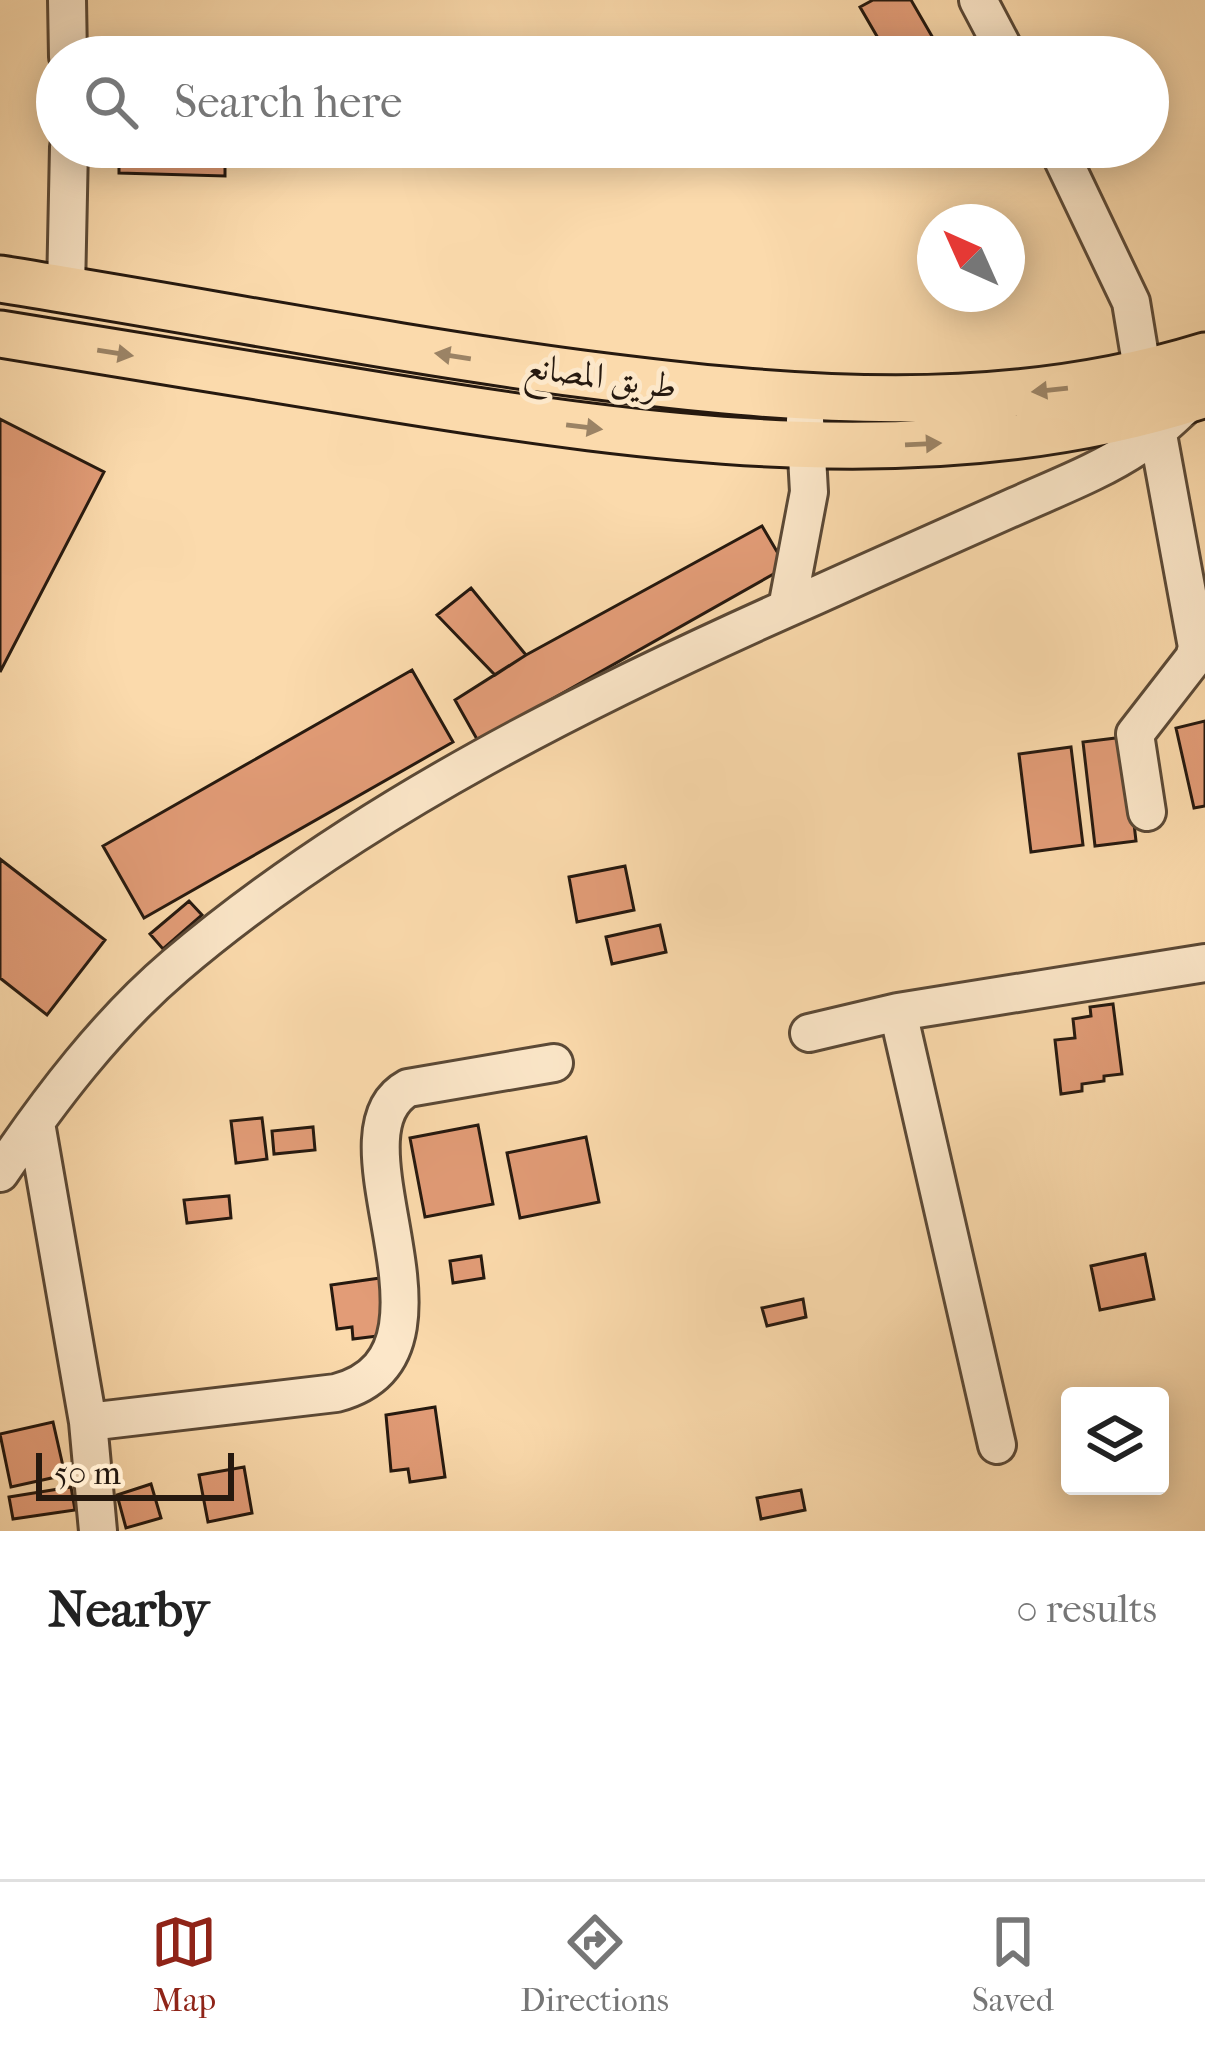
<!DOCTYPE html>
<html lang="en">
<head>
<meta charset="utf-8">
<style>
	body { margin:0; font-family:"IM FELL French Canon",Amiri,serif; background:#f6f6f6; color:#222 }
	.controls { position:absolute; right:36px; bottom:36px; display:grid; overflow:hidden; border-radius:12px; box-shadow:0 6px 30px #0003 }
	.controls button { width:108px; height:108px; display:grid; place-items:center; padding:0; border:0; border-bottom:3px solid #e0e0e0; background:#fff; color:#222; font:60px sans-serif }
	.compass { position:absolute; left:917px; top:204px; width:108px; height:108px; border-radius:50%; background:#fff; box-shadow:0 6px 30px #0003; rotate:315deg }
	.scale { position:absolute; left:36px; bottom:30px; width:198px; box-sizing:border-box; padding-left:12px; border:6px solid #26190f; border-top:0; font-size:33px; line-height:42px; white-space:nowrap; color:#26190f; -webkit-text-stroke:9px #fce7c9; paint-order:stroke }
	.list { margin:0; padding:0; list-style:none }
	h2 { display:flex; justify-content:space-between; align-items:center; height:156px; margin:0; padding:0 48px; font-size:51px }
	h2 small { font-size:39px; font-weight:400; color:#767676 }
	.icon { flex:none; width:66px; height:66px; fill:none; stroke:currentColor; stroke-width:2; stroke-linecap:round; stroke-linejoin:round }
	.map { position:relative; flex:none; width:1205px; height:1531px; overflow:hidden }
	.search { position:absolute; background:#fff; box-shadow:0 6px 30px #0003; left:36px; right:36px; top:36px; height:132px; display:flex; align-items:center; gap:30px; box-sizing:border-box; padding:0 42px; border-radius:66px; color:#767676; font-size:45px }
	.sheet { height:348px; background:#fff }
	nav { display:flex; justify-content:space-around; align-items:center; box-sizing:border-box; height:168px; border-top:3px solid #e0e0e0; background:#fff; font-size:33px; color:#767676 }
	nav a { display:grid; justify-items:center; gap:6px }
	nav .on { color:#8f2418 }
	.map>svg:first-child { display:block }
	.building { fill:#e29c77; stroke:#26190f; stroke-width:3 }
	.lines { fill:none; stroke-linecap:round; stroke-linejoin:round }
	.minor-casing { stroke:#5b4936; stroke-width:42 }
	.major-casing { stroke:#26190f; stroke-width:51 }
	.minor { stroke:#fce7c9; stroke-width:36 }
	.major { stroke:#fbdaac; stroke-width:45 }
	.oneway { fill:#9b8365 }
	.labels { text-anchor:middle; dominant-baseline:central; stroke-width:10; stroke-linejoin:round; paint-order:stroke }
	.street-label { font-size:36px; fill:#26190f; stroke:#fce7c9 }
</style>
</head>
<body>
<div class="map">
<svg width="1205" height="1531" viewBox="0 0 1205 1531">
	<rect width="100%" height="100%" fill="#fbdaac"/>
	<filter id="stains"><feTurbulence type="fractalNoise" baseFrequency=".00167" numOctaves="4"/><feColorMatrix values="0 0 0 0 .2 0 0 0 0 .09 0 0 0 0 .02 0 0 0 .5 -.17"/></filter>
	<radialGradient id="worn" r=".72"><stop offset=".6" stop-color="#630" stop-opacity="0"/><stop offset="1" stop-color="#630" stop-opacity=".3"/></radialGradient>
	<path class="building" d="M873,0H911L944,57H889L860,7Z
		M119,147H225V176L119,173Z
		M0,419L104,472L0,672Z
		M762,526L786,567L478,741L455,700L526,655Z
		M471,588L526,655L495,675L437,615Z
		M412,670L453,742L144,918L103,846Z
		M1205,721V806L1194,808L1176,728Z
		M1124,737L1136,841L1095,846L1083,742Z
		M1071,747L1083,845L1031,852L1019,754Z
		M0,859L105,940L47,1015L0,978Z
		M625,866L634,910L577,922L569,877Z
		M189,901L202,915L163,949L150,934Z
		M660,925L666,952L612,964L606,937Z
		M1113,1004L1122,1074L1104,1076V1081L1082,1084V1091L1061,1094L1055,1040L1075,1038L1073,1019L1091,1016L1090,1007Z
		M262,1118L267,1159L236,1163L231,1121Z
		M478,1125L493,1204L425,1217L410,1138Z
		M313,1127L315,1150L274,1154L272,1131Z
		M586,1137L599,1202L520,1218L507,1153Z
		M229,1196L231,1218L187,1223L184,1200Z
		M1145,1254L1154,1299L1100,1310L1091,1266Z
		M481,1256L484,1278L453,1283L450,1261Z
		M387,1277L394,1334L353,1339L352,1327L337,1329L331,1285Z
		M803,1299L806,1317L767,1326L762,1308Z
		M435,1407L445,1477L410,1482L408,1469L391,1471L386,1415Z
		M53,1422L65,1475L11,1487L0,1434Z
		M244,1467L252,1513L208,1522L199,1475Z
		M151,1484L161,1518L126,1528L117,1495Z
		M71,1487L75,1510L13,1519L9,1497Z
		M801,1490L805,1510L761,1519L757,1498Z"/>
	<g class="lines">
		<g class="minor-casing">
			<path id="minor" d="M67,0L68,57
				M978,0L1008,57
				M1057,147L1131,302L1143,375
				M66,290L69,147
				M787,608L809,492L805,420
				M1147,812L1135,734L1194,658L1197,647L1157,429
				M898,1012L997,1445
				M809,1033L898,1012L1205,963
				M36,1123L88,1422L98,1531
				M0,1173C50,1099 107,1024 175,966C359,809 597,692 817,595C883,565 949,536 1016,506C1056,488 1101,471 1138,446C1157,433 1175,414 1193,399
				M88,1422L336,1393C480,1355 322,1135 408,1088L554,1063"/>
		</g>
		<g class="major-casing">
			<path id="major" d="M0,279C195,310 388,348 583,374C792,401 1001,419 1205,356
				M0,334C129,355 257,376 386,397C653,440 943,481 1205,394"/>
		</g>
		<use href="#minor" class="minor"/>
		<use href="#major" class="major"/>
	</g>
	<defs><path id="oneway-solid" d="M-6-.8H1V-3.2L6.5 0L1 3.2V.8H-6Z" transform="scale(3)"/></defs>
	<g class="oneway">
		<use href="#oneway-solid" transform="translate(115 353) rotate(9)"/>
		<use href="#oneway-solid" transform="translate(453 356) rotate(-171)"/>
		<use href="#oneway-solid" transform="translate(1050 390) rotate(174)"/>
		<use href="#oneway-solid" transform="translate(584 427) rotate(7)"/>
		<use href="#oneway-solid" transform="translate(923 444) rotate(-3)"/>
	</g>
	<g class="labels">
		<g class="street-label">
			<text transform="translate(601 376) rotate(8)">طريق المصانع</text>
		</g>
	</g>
	<rect width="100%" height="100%" filter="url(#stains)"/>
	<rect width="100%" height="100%" fill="url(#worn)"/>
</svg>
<div class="controls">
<button><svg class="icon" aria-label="layers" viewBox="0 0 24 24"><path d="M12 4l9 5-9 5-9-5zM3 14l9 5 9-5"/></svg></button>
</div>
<svg class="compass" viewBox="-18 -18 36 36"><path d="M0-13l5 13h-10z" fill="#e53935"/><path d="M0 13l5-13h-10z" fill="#767676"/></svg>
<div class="scale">50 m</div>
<div class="search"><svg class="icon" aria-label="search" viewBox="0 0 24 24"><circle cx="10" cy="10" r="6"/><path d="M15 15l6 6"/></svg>Search here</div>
</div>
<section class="sheet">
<h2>Nearby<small>0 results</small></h2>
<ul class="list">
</ul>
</section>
<nav>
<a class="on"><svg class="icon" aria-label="map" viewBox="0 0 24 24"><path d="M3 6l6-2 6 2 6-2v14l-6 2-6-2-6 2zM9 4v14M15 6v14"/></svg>Map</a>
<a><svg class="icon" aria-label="directions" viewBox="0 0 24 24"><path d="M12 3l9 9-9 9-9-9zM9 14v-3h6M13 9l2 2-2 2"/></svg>Directions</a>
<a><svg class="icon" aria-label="saved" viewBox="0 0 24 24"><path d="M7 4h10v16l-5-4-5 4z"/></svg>Saved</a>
</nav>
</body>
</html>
